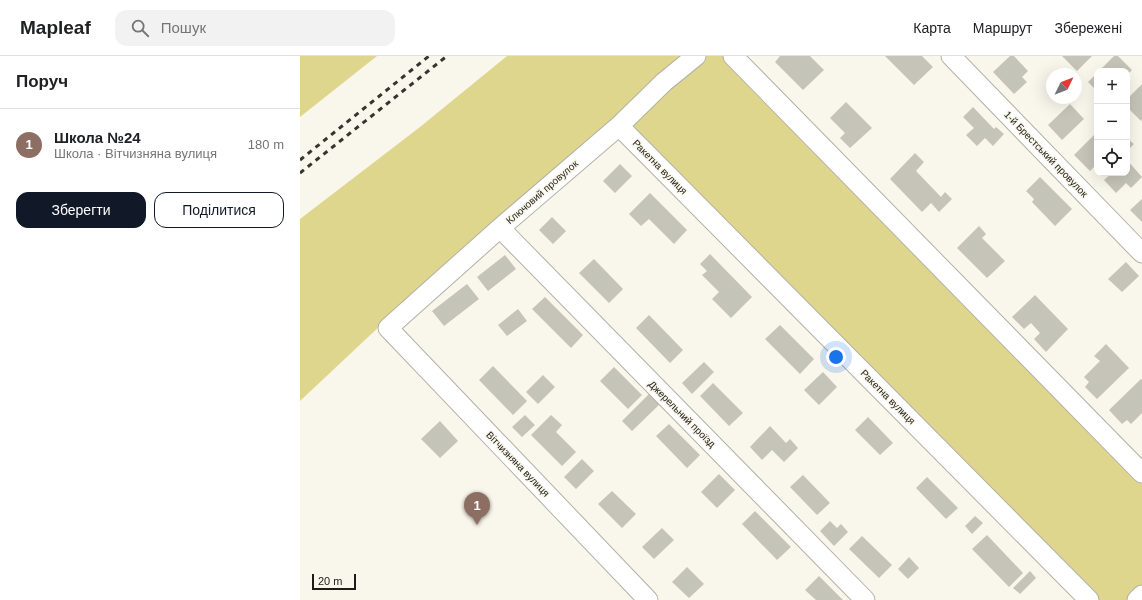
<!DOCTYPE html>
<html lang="uk">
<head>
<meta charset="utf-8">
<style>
	body { margin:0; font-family:Arial,sans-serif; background:#f2f2f2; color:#202124 }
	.controls { position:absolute; right:12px; top:12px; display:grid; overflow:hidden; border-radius:8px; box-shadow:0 4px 16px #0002 }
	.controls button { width:36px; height:36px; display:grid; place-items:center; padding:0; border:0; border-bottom:1px solid #e0e0e0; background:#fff; color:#202124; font:20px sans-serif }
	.compass { position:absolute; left:746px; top:12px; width:36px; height:36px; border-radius:50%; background:#fff; box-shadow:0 4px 16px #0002; rotate:47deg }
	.scale { position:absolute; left:12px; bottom:10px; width:44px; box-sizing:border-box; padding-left:4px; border:2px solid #1d1d18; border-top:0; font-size:11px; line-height:14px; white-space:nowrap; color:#1d1d18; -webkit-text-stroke:3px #f9f7eb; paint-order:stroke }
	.you { position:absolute; left:536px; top:301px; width:14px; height:14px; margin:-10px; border:3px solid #fff; border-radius:50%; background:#1a73e8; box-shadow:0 0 0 6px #1a73e833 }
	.badge { display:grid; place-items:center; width:26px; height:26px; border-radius:50%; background:#111827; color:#fff; font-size:13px; font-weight:700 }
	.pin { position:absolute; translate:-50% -33px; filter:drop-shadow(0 1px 2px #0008) }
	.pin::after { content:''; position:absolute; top:21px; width:14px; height:12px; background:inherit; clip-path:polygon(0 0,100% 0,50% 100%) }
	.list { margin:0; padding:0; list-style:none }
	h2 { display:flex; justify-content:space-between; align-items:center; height:52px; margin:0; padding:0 16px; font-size:17px }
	h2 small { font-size:13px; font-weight:400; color:#757577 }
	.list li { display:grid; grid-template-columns:26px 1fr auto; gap:12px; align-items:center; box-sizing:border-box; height:72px; padding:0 16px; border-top:1px solid #e0e0e0 }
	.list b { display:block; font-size:15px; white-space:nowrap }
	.list p { margin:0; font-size:13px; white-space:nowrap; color:#757577 }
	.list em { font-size:13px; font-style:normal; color:#757577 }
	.actions { display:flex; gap:8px; padding:12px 16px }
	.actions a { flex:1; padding:9px 0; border:1px solid #111827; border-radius:12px; text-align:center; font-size:14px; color:#111827 }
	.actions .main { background:#111827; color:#fff }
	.icon { flex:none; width:22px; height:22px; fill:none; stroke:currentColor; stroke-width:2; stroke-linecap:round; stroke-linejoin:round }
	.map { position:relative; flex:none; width:842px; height:544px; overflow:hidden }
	header { display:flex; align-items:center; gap:24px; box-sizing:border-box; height:56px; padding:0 20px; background:#fff; border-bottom:1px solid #e0e0e0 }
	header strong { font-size:19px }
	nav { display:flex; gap:22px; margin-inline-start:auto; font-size:14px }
	.search { width:280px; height:36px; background:#f2f2f2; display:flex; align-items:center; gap:10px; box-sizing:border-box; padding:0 14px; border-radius:12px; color:#757577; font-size:15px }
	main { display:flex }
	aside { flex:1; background:#fff }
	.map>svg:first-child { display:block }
	.green { fill:#dfd68e }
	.building { fill:#c5c4b8 }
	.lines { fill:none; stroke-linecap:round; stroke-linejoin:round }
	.minor-casing { stroke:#b3b1a6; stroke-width:21 }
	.minor { stroke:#fff; stroke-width:19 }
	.rail { stroke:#35352f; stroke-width:3; stroke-dasharray:5 5; stroke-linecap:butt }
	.labels { text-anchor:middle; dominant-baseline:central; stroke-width:3; stroke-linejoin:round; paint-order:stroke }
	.street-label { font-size:10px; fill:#1d1d18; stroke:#f9f7eb }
</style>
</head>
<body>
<header>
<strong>Mapleaf</strong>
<div class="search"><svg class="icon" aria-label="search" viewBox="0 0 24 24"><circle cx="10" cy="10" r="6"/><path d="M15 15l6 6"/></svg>Пошук</div>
<nav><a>Карта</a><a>Маршрут</a><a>Збережені</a></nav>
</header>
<main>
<aside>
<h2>Поруч<small></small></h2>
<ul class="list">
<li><span class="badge" style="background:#8d6e63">1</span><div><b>Школа №24</b><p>Школа · Вітчизняна вулиця</p></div><em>180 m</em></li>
</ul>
<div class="actions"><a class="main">Зберегти</a><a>Поділитися</a></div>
</aside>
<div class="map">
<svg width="842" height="544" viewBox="0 0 842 544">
	<rect width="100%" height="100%" fill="#f9f7eb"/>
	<path class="green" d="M0,0H77L0,61Z
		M207,0H423L842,428V544H798L318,62L82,268L0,345V163L120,71Z"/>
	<path class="building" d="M480,0H510L524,14L503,34L475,6Z
		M585,0H622L633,11L614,29Z
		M710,0H714L728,15L722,21L727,26L714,38L693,16Z
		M762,0H792L777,15Z
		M814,0H818L832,14L827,19V15H799Z
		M797,17V31L795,33L788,26Z
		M842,28V63L841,65L827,51V43Z
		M546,46L572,72L550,92L540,82L545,77L530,62Z
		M770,48L784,63L762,84L748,69Z
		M673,51L694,73L696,71L704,78L693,90L685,82L677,90L666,79L674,72L663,61Z
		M797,76V108L790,115L774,99Z
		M827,82L834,88L827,95Z
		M615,97L624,106L616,115L641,141L645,136L652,143L639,156L631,147L622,156L590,123Z
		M827,104L842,121L831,132L826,127L816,137L804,124L812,117H827Z
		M320,108L332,120L315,137L303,125Z
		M740,121L772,153L755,170L732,146L734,143L726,135Z
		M350,137L387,174L374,188L349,163L341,170L329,158Z
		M842,143V166L830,154Z
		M252,161L266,175L253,188L239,174Z
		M679,170L686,178L682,182L705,205L687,222L657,192Z
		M410,198L452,241L431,262L412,243L419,236L402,219L407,215L400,208Z
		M205,199L216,213L188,235L177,221Z
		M294,203L323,233L309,247L279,217Z
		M826,206L839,220L822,236L808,223Z
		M167,228L179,243L144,270L132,255Z
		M735,239L768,273L746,296L734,283L740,277L731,267L724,273L712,261Z
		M245,241L283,279L271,292L232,253Z
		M218,253L227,265L207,280L198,269Z
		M349,259L383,294L370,307L336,272Z
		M480,269L514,303L500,318L465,283Z
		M806,288L829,312L797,343L785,331L789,326L784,321L800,305L794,300Z
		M404,306L414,316L392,338L382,327Z
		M193,310L227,345L213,359L179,324Z
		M314,311L342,339L328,353L300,325Z
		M523,316L537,331L519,349L504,334Z
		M243,319L255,331L238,348L226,336Z
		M841,323L842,324V357L831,368L827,364L822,368L809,354Z
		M413,327L443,357L429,370L400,340Z
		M351,336L361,347L332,375L322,365Z
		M225,359L235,369L222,381L212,371Z
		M251,359L262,369L256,376L276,396L262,410L231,379Z
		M568,361L593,387L580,399L555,374Z
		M140,365L158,385L140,402L121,383Z
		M369,368L400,399L387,412L356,380Z
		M470,370L486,387L490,383L498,392L484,406L472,394L462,404L450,391Z
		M282,403L294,415L276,433L264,421Z
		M419,418L435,434L417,452L401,436Z
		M503,419L530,447L517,459L490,431Z
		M627,421L658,452L646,463L616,432Z
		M312,435L336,458L322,472L298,448Z
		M455,455L491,491L477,504L442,468Z
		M675,460L683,467L672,478L665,470Z
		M530,465L537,472L541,468L548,476L534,490L520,475Z
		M362,472L374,484L354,503L342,491Z
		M687,479L723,517L709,531L672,493Z
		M562,480L592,509L579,522L549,493Z
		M609,501L619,512L608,523L598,513Z
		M387,511L404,528L389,542L372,526Z
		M730,515L736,522L720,538L713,532Z
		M519,520L543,544H516L505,534Z"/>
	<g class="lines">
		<g class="minor-casing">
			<path id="minor" d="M433,0L842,417
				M651,0L842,197
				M319,70L789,544
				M200,172L565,544
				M348,544L88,272L200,172L319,70L364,26L396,0
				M837,544L842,539"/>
		</g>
		<use href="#minor" class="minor"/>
		<path class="rail" d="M0,104L129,0
			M0,117L147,0"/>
	</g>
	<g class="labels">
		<g class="street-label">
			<text transform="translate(746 98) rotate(46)">1-й Брестський провулок</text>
			<text transform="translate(360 111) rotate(45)">Ракетна вулиця</text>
			<text transform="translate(242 136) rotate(-41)">Ключовий провулок</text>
			<text transform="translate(588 341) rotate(45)">Ракетна вулиця</text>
			<text transform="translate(382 358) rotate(45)">Джерельний проїзд</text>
			<text transform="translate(218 408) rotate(46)">Вітчизняна вулиця</text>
		</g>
	</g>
</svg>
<div class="controls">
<button>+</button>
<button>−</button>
<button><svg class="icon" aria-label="locate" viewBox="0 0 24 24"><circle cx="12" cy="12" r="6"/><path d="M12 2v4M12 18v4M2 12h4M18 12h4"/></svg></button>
</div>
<svg class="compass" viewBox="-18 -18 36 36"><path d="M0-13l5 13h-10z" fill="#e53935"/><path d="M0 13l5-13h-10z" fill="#757577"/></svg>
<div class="scale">20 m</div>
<div class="you"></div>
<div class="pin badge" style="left:177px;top:469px;background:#8d6e63">1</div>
</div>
</main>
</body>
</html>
